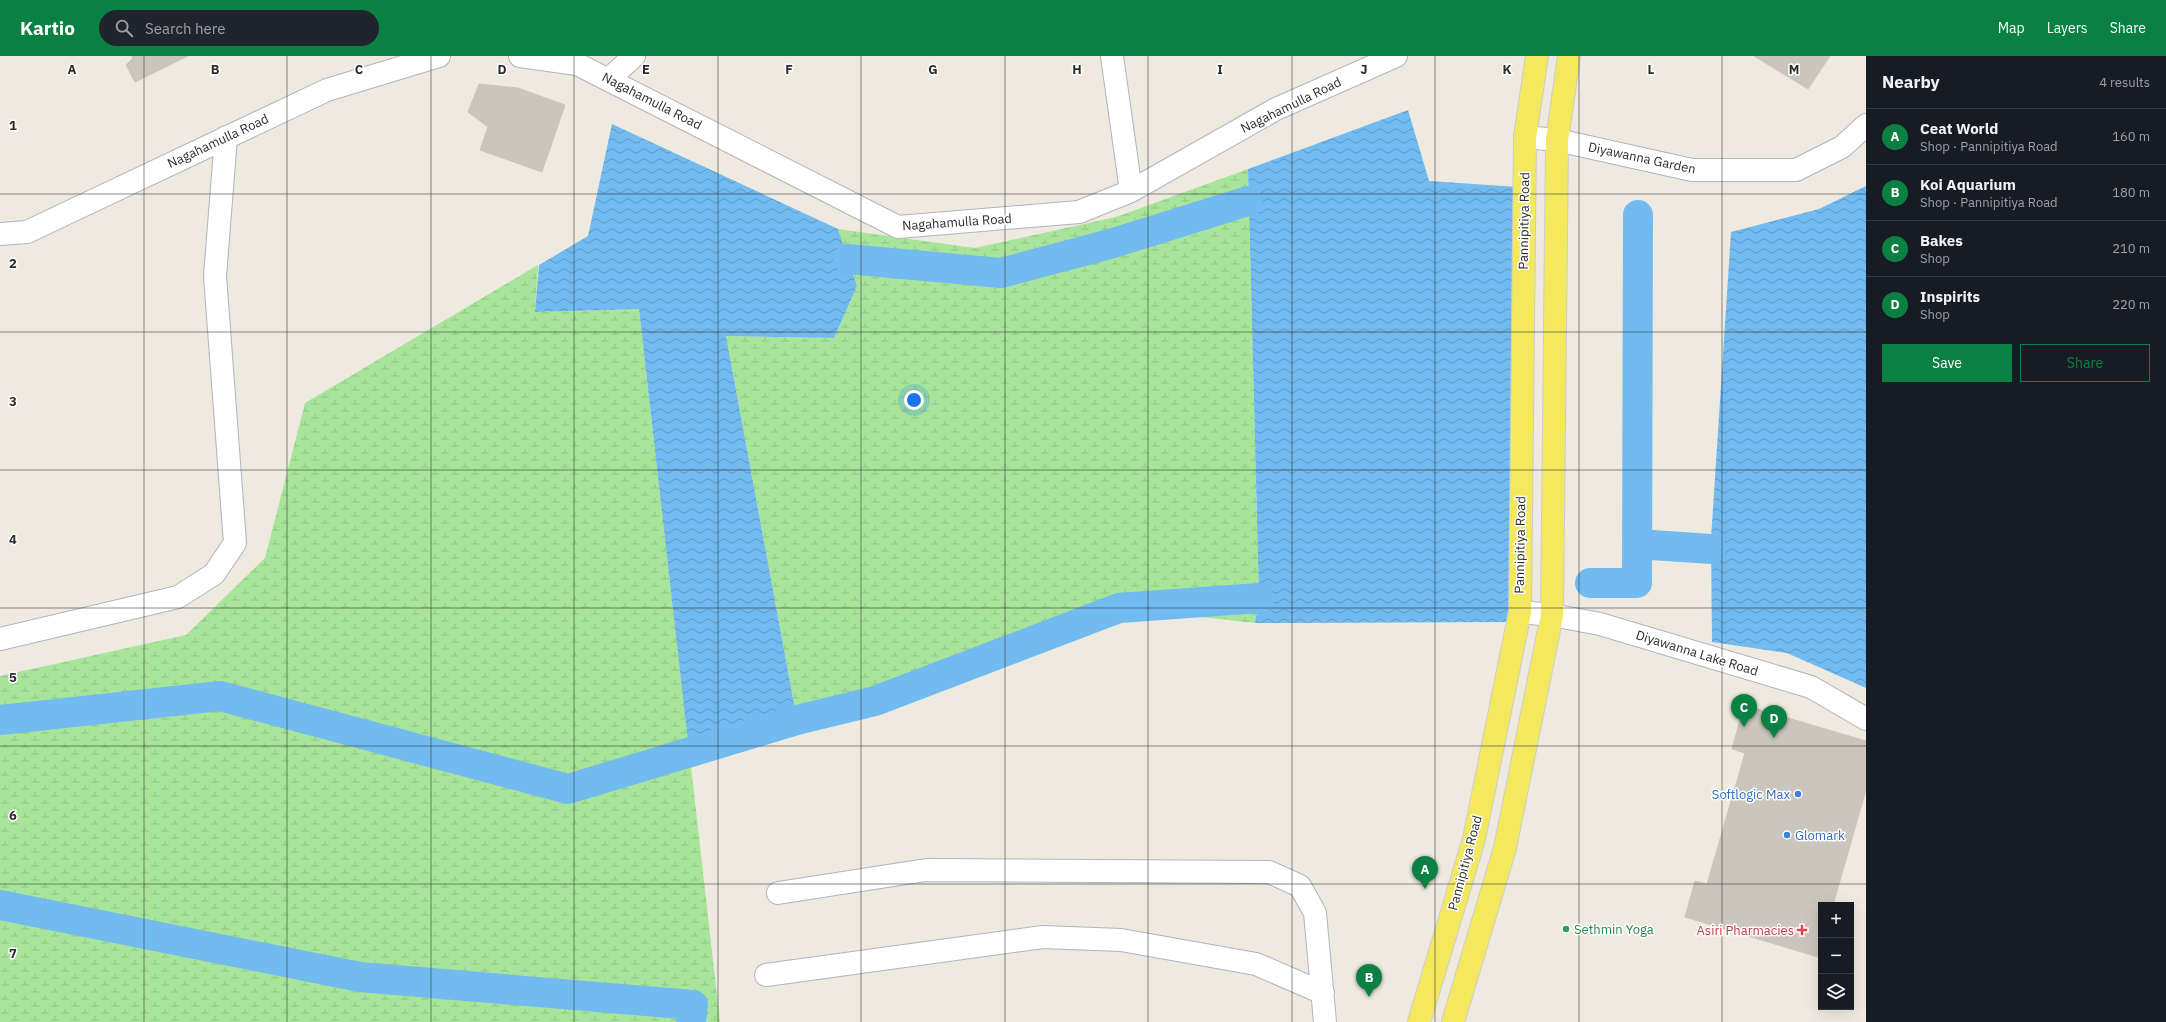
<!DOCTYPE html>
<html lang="en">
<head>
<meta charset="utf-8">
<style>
	body { margin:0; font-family:"IBM Plex Sans",sans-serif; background:#20242c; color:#f1f3f6 }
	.controls { position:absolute; right:12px; bottom:12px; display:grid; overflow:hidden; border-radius:0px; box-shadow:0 4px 16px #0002 }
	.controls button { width:36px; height:36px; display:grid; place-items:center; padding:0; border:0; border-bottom:1px solid #363941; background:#171b24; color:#f1f3f6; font:20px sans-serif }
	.you { position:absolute; left:914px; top:344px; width:14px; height:14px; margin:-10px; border:3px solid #fff; border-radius:50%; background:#1a73e8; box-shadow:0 0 0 6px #1a73e833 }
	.badge { display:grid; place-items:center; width:26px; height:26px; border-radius:50%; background:#0b8043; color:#fff; font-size:13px; font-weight:700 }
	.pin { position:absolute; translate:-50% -33px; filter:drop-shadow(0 1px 2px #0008) }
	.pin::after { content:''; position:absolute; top:21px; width:14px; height:12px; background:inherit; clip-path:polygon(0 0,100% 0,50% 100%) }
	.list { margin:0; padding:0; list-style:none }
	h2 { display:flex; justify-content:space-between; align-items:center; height:52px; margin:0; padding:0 16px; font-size:17px }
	h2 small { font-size:13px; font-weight:400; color:#9ea1a6 }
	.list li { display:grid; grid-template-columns:26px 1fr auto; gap:12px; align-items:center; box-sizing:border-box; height:56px; padding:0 16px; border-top:1px solid #363941 }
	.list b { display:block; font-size:15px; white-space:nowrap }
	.list p { margin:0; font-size:13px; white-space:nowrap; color:#9ea1a6 }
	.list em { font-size:13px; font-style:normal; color:#9ea1a6 }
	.actions { display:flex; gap:8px; padding:12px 16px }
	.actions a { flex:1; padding:9px 0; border:1px solid #0b8043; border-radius:0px; text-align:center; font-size:14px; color:#0b8043 }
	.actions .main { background:#0b8043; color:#fff }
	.icon { flex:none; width:22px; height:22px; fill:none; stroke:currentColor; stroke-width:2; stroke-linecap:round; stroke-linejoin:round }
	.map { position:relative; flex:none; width:1866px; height:966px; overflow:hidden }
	header { display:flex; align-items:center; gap:24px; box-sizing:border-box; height:56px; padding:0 20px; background:#0b8043; color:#fff }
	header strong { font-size:19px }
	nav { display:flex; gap:22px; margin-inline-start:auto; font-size:14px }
	.search { width:280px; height:36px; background:#20242c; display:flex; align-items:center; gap:10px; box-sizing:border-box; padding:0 14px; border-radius:22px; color:#9ea1a6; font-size:15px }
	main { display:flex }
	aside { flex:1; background:#171b24 }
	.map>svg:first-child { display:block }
	.wetland { fill:url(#wetland-marsh) }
	.water { fill:url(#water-waves) }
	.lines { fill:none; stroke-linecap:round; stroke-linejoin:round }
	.canal { stroke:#71bbf1; stroke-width:30 }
	.building { fill:#cac6be; stroke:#cac6b8 }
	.street-casing { stroke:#b2b2c0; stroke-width:24 }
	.primary-casing { stroke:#ccc; stroke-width:24 }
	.street { stroke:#fff; stroke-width:22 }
	.primary { stroke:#f3e85e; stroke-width:22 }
	.grid { fill:none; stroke:#2c2c2c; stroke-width:1; stroke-opacity:0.55 }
	.shop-dot { fill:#3f7fe0; stroke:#fff; stroke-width:1.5 }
	.leisure-dot { fill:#2e9e5b; stroke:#fff; stroke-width:1.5 }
	.health-dot { fill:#e0444e; stroke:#fff; stroke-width:1.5 }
	.labels { text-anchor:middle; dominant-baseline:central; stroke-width:3; stroke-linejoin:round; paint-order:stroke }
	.street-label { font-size:13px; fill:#2c2c2c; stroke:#fff }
	.shop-label { font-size:13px; fill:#366cbe; stroke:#fff; text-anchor:end }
	.leisure-label { font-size:13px; fill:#27864d; stroke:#fff; text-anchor:start }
	.health-label { font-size:13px; fill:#be3a42; stroke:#fff; text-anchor:end }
	.grid-label { font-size:13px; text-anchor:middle; font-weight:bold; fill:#2c2c2c; stroke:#fff; stroke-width:3; stroke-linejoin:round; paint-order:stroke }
</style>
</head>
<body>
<header>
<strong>Kartio</strong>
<div class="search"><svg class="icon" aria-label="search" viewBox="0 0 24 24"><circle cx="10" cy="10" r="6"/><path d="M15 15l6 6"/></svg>Search here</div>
<nav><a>Map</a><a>Layers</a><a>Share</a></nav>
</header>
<main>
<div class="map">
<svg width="1866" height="966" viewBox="0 0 1866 966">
	<defs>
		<pattern id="wetland-marsh" width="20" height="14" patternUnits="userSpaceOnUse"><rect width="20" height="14" fill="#a8e59b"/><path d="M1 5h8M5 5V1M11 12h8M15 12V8" fill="none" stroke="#91c586"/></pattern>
		<pattern id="water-waves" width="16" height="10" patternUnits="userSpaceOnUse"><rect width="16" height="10" fill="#71bbf1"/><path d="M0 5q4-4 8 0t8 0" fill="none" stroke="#5d98c3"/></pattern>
	</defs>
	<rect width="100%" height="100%" fill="#eeeadf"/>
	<path class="wetland" d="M1248,113L1259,542L1255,567L1119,552L875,645L797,664L726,280L834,282L857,230L838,173L975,192L1116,161Z
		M538,209L535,256L639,253L720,966H0V620L186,579L265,502L305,347Z"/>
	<path class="water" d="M1408,54L1429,125L1518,131L1510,566L1255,567L1259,542L1248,113Z
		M612,68L838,173L857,230L834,282L726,280L797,664L689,695L639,253L535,256L539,209L588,180Z
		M1866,130V632L1787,597L1712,586L1711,483L1731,176L1819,153Z"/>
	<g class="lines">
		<path class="canal" d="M848,203L1001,217L1110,188L1248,145
			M1637,488L1711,493
			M1590,527H1637L1638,159
			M0,664L220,640L568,733L797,664L875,645L1119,552L1259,542
			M0,849L360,921L693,949L691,966"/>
	</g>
	<path class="building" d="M132,0H188L135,26L126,9L133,2Z
		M1754,0H1830L1808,33Z
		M479,28L518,32L565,49L542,116L480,94L488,71L468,56Z
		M1744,649L1866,685V734L1833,849H1821V889L1818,901L1685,861L1695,825L1707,828L1745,697L1732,693Z"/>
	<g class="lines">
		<g class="street-casing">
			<path id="street" d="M520,0L577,8L898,171L1079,156L1131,135L1276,53L1396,0
				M1112,0L1131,135
				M609,23L634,0
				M1525,81L1557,84L1692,114H1796L1842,91L1866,69
				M0,178L27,176L327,34L439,0
				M1520,556L1552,559L1600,568L1811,631L1866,663
				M0,583L178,541L214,518L235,487L215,220L226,81
				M778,837L926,814L1269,816L1300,830L1315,857L1325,966
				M766,919L1043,881L1121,884L1256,908L1323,937"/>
		</g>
		<g class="primary-casing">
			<path id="primary" d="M1419,966L1474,783L1520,556L1525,81L1537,0
				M1453,966L1505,792L1552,559L1557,84L1569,0"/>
		</g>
		<use href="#street" class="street"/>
		<use href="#primary" class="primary"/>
	</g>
	<path class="grid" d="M144,0V966M287,0V966M431,0V966M574,0V966M718,0V966M861,0V966M1005,0V966M1148,0V966M1292,0V966M1435,0V966M1579,0V966M1722,0V966M0,138H1866M0,276H1866M0,414H1866M0,552H1866M0,690H1866M0,828H1866"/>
	<g class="shop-dot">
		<circle cx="1798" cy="738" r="4"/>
		<circle cx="1787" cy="779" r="4"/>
	</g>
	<circle class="leisure-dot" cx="1566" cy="873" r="4"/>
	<path class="health-dot" d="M1800 868h4v4h4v4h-4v4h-4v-4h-4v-4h4z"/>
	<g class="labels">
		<g class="street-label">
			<text transform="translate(652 45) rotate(27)">Nagahamulla Road</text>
			<text transform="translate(1291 49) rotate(-26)">Nagahamulla Road</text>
			<text transform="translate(218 85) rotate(-25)">Nagahamulla Road</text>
			<text transform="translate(1642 102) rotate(12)">Diyawanna Garden</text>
			<text transform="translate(1524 165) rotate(-89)">Pannipitiya Road</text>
			<text transform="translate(957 166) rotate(-4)">Nagahamulla Road</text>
			<text transform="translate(1520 489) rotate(-89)">Pannipitiya Road</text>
			<text transform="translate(1697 597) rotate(17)">Diyawanna Lake Road</text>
			<text transform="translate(1465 807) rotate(-75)">Pannipitiya Road</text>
		</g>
		<g class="shop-label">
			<text x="1790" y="738">Softlogic Max</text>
			<text x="1795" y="779" text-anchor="start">Glomark</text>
		</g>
		<g class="leisure-label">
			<text x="1574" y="873">Sethmin Yoga</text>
		</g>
		<g class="health-label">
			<text x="1794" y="874">Asiri Pharmacies</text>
		</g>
	</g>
	<g class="grid-label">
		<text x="72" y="18">A</text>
		<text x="215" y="18">B</text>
		<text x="359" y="18">C</text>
		<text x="502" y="18">D</text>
		<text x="646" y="18">E</text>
		<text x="789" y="18">F</text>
		<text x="933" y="18">G</text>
		<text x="1077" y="18">H</text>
		<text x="1220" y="18">I</text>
		<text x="1364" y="18">J</text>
		<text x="1507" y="18">K</text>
		<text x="1651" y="18">L</text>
		<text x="1794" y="18">M</text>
		<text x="13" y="74">1</text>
		<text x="13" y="212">2</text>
		<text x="13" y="350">3</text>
		<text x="13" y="488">4</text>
		<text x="13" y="626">5</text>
		<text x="13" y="764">6</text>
		<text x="13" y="902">7</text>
	</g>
</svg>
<div class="controls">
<button>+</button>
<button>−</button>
<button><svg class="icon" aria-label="layers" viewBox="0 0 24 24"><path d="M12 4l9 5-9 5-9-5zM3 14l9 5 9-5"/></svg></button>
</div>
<div class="you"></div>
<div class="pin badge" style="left:1425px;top:833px">A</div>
<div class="pin badge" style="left:1369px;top:941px">B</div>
<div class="pin badge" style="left:1744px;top:671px">C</div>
<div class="pin badge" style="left:1774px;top:682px">D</div>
</div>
<aside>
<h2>Nearby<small>4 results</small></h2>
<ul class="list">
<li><span class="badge">A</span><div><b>Ceat World</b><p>Shop · Pannipitiya Road</p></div><em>160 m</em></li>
<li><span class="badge">B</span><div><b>Koi Aquarium</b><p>Shop · Pannipitiya Road</p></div><em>180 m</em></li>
<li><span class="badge">C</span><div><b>Bakes</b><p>Shop</p></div><em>210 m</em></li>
<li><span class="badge">D</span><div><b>Inspirits</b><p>Shop</p></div><em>220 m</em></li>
</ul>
<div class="actions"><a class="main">Save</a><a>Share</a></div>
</aside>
</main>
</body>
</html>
